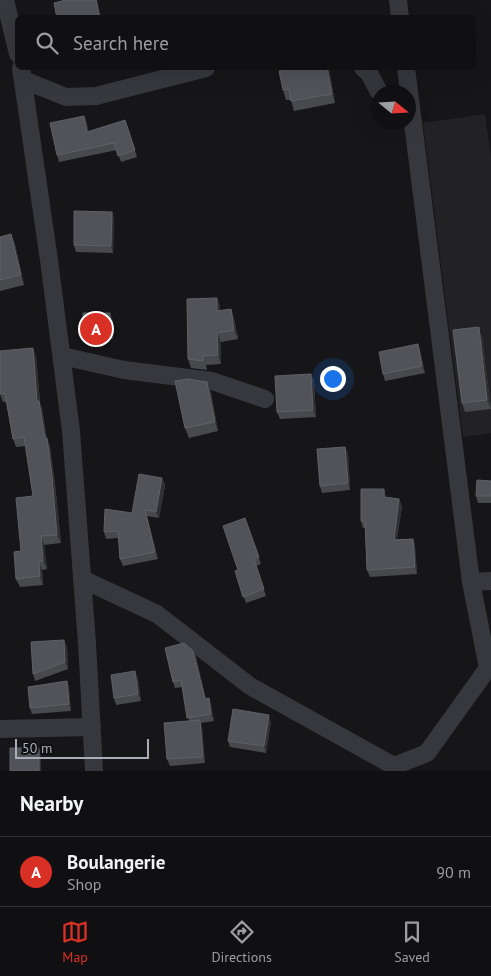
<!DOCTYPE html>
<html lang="en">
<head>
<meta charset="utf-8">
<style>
	body { margin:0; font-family:"PT Sans",sans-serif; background:#1e1e20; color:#f1f3f6 }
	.compass { position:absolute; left:371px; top:85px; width:45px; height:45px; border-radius:50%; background:#101012; box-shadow:0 5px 20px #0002; rotate:108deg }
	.scale { position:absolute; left:15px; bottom:12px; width:134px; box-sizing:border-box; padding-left:5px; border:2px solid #a8adb8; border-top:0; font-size:14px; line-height:18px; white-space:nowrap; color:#a8adb8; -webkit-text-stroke:4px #111113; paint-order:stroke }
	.you { position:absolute; left:332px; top:378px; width:18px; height:18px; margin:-12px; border:4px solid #fff; border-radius:50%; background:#1a73e8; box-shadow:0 0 0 8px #1a73e833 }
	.badge { display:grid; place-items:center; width:32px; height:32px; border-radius:50%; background:#d93025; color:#fff; font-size:16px; font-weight:700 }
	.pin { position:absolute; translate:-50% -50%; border:2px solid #fff; box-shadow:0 1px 5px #0006 }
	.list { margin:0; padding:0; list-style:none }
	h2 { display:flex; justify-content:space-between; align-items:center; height:65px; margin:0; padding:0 20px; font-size:21px }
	h2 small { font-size:16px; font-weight:400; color:#9c9d9f }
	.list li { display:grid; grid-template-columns:32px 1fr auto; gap:15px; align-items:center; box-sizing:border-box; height:70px; padding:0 20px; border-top:1px solid #303032 }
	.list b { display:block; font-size:19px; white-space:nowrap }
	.list p { margin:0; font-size:16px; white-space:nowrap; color:#9c9d9f }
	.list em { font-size:16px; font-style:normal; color:#9c9d9f }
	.icon { flex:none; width:28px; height:28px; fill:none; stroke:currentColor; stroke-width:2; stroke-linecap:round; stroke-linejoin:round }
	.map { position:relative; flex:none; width:491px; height:771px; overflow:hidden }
	.search { position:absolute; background:#101012; box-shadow:0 5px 20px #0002; left:15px; right:15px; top:15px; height:55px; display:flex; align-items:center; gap:12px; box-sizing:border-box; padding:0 18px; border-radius:8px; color:#9c9d9f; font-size:19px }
	.sheet { height:135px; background:#101012 }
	nav { display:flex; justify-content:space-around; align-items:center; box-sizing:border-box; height:70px; border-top:1px solid #303032; background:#101012; font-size:14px; color:#9c9d9f }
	nav a { display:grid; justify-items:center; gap:2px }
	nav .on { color:#d93025 }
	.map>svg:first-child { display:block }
	.built { fill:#222225 }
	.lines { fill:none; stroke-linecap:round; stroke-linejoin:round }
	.minor { stroke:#37383d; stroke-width:18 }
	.wall { fill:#47494d }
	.shaded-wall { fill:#2f3033 }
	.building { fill:#525359; stroke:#5f6168 }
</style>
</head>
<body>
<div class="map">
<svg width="491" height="771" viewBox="0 0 491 771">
	<rect width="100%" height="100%" fill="#161618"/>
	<path class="built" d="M485,114L491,158V433L463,437L423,123Z"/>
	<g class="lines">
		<path class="minor" d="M5,0L18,54
			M398,0L400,18
			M21,68L49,260L71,431L87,643L94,771
			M363,68L369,73L379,92
			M24,80L66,97L96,96L206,68
			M62,356L124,370L212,381L265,399
			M82,579L157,614L250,686L394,766L427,753L488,668L471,582L406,68
			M471,582L491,581
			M0,729L92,727"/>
	</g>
	<path class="wall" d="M329,68L335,103L294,111L291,100H286L283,90Z
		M87,123L88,132L127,126L137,157L121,162L117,150L59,162L57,155Z
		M112,212L114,219L113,253L76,252L74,245Z
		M11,234L15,244L24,285L0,291V237Z
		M217,298L220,307V311L231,309L234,318L238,339L221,342V364L206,365L207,370L191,368L188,359Z
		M113,320V339H86L83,333Z
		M482,337L491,409L465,412L462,403Z
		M418,344L420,351L425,373L385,381L383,374Z
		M36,356L40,402L42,409L47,439L50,446L55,484L61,543L44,545L47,569L42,570L43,585L20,587L16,579L21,551L33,496L26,446L16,447L13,439L6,402H3L0,394Z
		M311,374L314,381L316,417L280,419L277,412Z
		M211,392L218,431L189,438L185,428Z
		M345,447L348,453L350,490L322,493L320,486Z
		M162,478L165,485L159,518L147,516L158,559L123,566L120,559L119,538L106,539L104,532L132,513Z
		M491,481V503H478L476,496Z
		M384,489L386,497L399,499L402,506L397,539H413L415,545L417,574L370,577L367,570L365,528H363L361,521Z
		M245,518L261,564L256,566L266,596L246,603L235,571L238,570Z
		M64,640L67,647L68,669L35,681L33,674Z
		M193,651L196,657L206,699L209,698L211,705L214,721L201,723L202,727L205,763L170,766L167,759L189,721L182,687L175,688L173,682Z
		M138,678L141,701L116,705L114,698Z
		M67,681L69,688L71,711L32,714L30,708Z
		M271,722L266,753L230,747L228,741Z"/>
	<path class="shaded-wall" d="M96,0H97L98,3L101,18H100Z
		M327,68H329L335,103L332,94Z
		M84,116L87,123L90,139L87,132Z
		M112,212L114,219L113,253L111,246Z
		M11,234L15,244L24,285L21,275Z
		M217,298L220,307V320L217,311Z
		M231,309L234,318L238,339L234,330Z
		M110,313L113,320V339L111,332Z
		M479,327L482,337L491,409L487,400Z
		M217,333L221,342V364L218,355Z
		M418,344L420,351L425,373L422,366Z
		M33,348L36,356L40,402L42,409L47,439L50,446L55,484L61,543L57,535L45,438L37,401Z
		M311,374L314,381L316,417L313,410Z
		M207,382L211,392L218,431L215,422Z
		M345,447L348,453L350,490L348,483Z
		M162,478L165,485L159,518L156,512Z
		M384,489L386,496V504L384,497Z
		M399,499L402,506L396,546L394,540Z
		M145,510L147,516L158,559L155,552Z
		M41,536L44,545L47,569L43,561Z
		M413,539L415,545L417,574L415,567Z
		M39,561L42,570L43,585L40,576Z
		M64,640L67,647L68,669L65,662Z
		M193,651L196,657L207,706L205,699Z
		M135,671L138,678L141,701L138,694Z
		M67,681L69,688L71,711L69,704Z
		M209,698L211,705L214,721L211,714Z
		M269,715L271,722L266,753L264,746Z
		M200,720L202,727L205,763L203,757Z
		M39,748L41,754V771H39Z"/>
	<path class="building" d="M66,0H96L100,18H57L54,3Z
		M286,68H327L332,94L291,101L289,89L283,90L279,71L286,69Z
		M84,116L87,132L125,120L135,150L118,156L114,143L57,155L50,123Z
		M74,211L112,212L111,246L74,245Z
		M11,234L21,275L0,280V237Z
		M217,298V311L231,309L234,330L217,333L218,355L203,356V361L188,359L187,299Z
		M83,313H110L111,332L83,333Z
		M479,327L487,400L462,403L453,330Z
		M418,344L422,366L383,374L379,352Z
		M33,348L37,401H39L45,438H47L52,476L57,535L41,536L43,561H39L40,576L16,579L14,552L21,551L16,498L33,496L24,437L13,439L5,393L0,394V351Z
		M311,374L313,410L277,412L275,376Z
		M188,379L207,382L215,422L185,428L175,381Z
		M345,447L348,483L320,486L317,449Z
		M139,474L162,478L156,512L145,510L155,552L120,559L118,531L104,532L105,509L132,513Z
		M477,480L491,481V496H476Z
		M361,489H384V497L399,499L394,540L413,539L415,567L367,570L365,521H361Z
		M245,518L259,557L254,559L264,589L243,597L235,571L238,570L223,526Z
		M64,640L65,662L33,674L31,642Z
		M184,643L193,651L205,699L209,698L211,714L187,718L181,680L173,682L165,648Z
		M135,671L138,694L114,698L111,675Z
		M67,681L69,704L30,708L28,687Z
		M233,709L269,715L264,746L228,741Z
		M200,720L203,757L167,759L164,723Z
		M10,748H39V771H10Z"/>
</svg>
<svg class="compass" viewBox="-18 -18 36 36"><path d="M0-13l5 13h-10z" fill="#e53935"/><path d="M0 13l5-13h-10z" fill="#9c9d9f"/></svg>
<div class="scale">50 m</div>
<div class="you"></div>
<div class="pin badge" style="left:96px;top:329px">A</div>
<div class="search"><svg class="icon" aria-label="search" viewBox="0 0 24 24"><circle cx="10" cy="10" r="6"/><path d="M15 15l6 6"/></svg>Search here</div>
</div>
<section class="sheet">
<h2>Nearby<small></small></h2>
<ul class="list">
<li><span class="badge">A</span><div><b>Boulangerie</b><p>Shop</p></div><em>90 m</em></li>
</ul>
</section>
<nav>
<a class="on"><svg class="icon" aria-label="map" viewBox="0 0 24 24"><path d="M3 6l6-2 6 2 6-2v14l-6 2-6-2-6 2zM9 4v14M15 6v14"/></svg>Map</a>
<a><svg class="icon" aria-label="directions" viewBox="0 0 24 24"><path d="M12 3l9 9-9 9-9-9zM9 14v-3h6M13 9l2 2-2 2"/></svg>Directions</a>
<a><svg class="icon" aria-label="saved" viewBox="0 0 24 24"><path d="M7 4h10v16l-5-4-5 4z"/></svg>Saved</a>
</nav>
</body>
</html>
